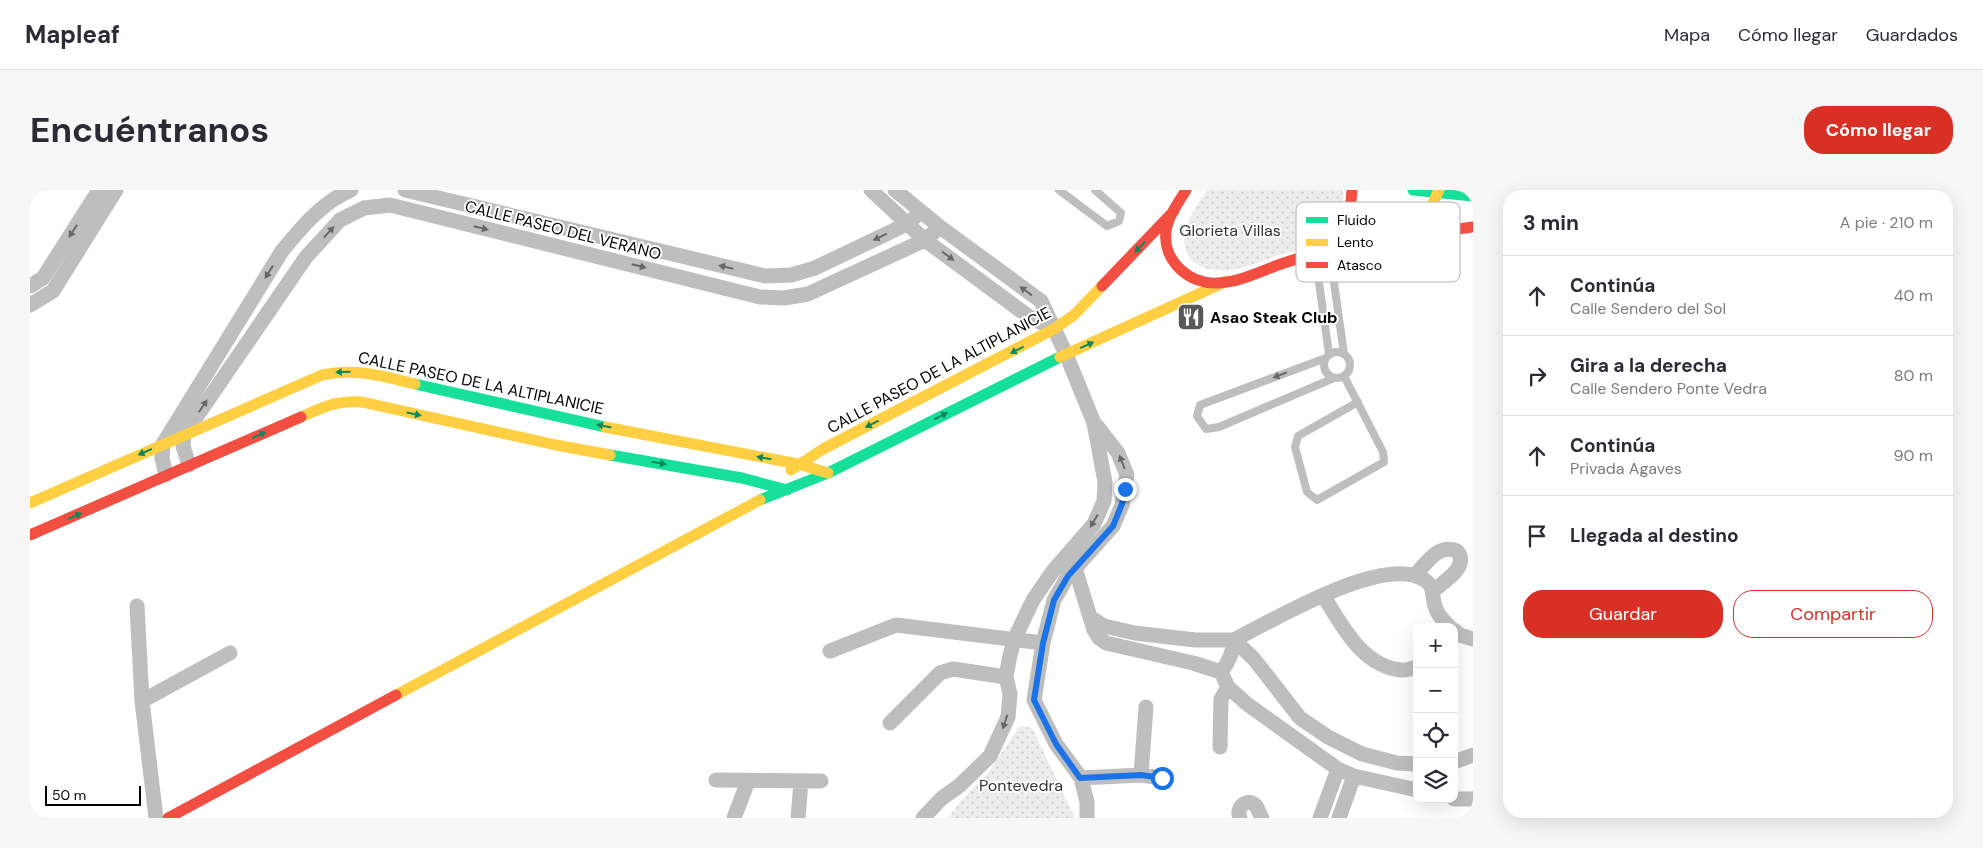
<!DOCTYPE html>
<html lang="es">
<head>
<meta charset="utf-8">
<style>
	body { margin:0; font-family:"DM Sans",sans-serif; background:#f7f7f7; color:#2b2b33 }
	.controls { position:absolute; right:15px; bottom:15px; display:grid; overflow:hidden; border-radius:10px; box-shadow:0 5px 20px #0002 }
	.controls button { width:45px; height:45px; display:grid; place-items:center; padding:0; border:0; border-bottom:1px solid #e1e1e2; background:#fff; color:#2b2b33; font:25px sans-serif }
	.scale { position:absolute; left:15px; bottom:12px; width:96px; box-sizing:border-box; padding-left:5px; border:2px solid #000; border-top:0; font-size:14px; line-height:18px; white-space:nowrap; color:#000; -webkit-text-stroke:4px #fff; paint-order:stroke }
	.stop { position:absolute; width:15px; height:15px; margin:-11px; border:4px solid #1a73e8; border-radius:50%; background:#fff }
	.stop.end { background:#1a73e8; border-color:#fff; box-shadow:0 1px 5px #0008 }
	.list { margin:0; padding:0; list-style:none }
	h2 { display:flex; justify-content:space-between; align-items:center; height:65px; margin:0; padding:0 20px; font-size:21px }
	h2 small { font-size:16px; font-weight:400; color:#7c7c81 }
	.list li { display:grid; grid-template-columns:32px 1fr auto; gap:15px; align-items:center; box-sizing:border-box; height:80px; padding:0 20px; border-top:1px solid #e1e1e2 }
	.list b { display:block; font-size:19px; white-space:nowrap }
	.list p { margin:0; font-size:16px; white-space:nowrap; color:#7c7c81 }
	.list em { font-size:16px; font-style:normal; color:#7c7c81 }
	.actions { display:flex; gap:10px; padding:15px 20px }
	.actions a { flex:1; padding:11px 0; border:1px solid #d93025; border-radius:20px; text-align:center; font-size:18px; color:#d93025 }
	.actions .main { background:#d93025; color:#fff }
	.icon { flex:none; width:28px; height:28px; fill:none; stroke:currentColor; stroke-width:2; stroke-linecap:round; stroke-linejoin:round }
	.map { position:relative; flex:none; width:1443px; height:628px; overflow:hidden; border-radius:20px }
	header { display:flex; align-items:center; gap:30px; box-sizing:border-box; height:70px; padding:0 25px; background:#fff; border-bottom:1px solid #e1e1e2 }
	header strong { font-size:24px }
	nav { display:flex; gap:28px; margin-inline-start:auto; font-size:18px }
	.intro { display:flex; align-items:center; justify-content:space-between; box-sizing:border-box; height:120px; padding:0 30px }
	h1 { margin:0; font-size:35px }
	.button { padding:12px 22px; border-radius:20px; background:#d93025; color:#fff; font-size:18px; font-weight:700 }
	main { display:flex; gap:30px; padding:0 30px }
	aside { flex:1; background:#fff; border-radius:20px; box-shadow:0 5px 20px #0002 }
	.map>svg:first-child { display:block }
	.grass { fill:url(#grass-dots) }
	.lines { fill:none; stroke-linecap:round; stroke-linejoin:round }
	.lane { stroke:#bebebe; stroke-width:8 }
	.street { stroke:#bebebe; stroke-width:15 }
	.fast { stroke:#16e098; stroke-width:11 }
	.slow { stroke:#ffcf43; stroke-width:11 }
	.jam { stroke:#f24e42; stroke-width:11 }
	.oneway { fill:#686868 }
	.oneway2 { fill:#0d865b }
	.route { stroke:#1a73e8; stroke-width:6 }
	.labels { text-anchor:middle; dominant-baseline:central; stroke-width:4; stroke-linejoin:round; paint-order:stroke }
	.street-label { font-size:16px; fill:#000; stroke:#fff }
	.park-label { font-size:16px; fill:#333; stroke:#fff }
	.poi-label { font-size:16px; font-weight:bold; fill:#000; stroke:#fff; text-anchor:start }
	.key { fill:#fff; stroke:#b2b2b2; stroke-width:1 }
	.key-label { font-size:14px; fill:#000 }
</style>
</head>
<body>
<header>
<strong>Mapleaf</strong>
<nav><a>Mapa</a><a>Cómo llegar</a><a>Guardados</a></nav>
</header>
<div class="intro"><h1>Encuéntranos</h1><a class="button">Cómo llegar</a></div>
<main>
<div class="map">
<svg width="1443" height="628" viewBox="0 0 1443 628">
	<defs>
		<pattern id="grass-dots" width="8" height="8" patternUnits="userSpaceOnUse" patternTransform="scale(1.25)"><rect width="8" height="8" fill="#ececec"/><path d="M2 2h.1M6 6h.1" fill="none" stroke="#c9c9c9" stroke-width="1.8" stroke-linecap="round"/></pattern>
	</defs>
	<rect width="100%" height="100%" fill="#fff"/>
	<path class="grass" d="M1177,0H1313C1314,13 1312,29 1304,40C1291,56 1265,60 1246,66C1220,75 1187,91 1163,71C1155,64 1152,51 1155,40C1159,26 1170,12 1177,0Z
		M990,536L1002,538L1045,628H918L934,608L957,584Z"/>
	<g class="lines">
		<path class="lane" d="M1029,0L1077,36L1089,31L1091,23L1065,0
			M1299,57L1314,164
			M1285,64L1299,164
			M1294 175a13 13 0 1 1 26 0a13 13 0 1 1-26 0Z
			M1296,168L1170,215L1167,226L1176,239L1189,237L1304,188
			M1314,186L1353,262L1354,272L1287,310L1277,302L1265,257L1268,246L1328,212"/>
		<path class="street" d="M375,0L735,86L761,85L785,78L877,34L891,22
			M841,0L895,50L998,126L1024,139
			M865,0L910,37L1011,111L1036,164L1064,233L1075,292L1074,311L1064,334L1023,381L1003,410L984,450L979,470L976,487L980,504L978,527L960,566L929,596L912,608L893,628
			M0,96L13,88L69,0
			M0,115L23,101L86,0
			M159,275L153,256L154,245L276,67L310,30L334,18L360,15L730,107L754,108L778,104L895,50L910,37
			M136,285L132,268L133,254L252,61C271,38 292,12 321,0
			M1042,372L1045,378L1064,440L1069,448L1076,453L1163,473L1191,482L1198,497L1191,509L1190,557
			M1385,385C1397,373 1408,353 1427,361C1440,377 1414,391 1403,401
			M1293,405C1311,434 1332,477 1372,480C1376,481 1382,478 1387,477
			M107,416L112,511L126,628
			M1060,427L1074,436L1105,443L1165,450H1204L1224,469L1270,528L1298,547L1332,564L1367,573L1387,574
			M1424,440L1430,445L1443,449
			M800,461L866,435L1013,453
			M1191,482C1199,472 1203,463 1204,450C1243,430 1352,365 1393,389C1406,396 1401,408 1406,419C1409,427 1415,432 1420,437
			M1198,497L1217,514L1308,579L1324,586L1387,600
			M112,511L200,463
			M860,533L910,483L923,479L976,487
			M1424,572L1443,565
			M1111,585L1116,517
			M1051,588L1111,585L1132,588
			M686,590L791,591
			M1424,609H1443
			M704,628L718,591
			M768,628L771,592
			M1057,628V612L1051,588L1026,554L1004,510L1013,453L1024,410L1038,386L1083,336L1092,315L1097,285L1088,263L1067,236
			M1210,628C1205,617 1218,607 1226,616C1228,619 1230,625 1232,628
			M1290,628L1308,579
			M1309,628L1324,586"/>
		<path class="fast" d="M1383,0L1443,6
			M385,194L575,237
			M580,265L712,288L757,300
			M730,310L798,283L1030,167"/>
		<path class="slow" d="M1382,45L1398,24L1409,0
			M1030,167L1197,91
			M271,227C294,217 306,210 332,212L526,255L580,265
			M575,237L768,274L798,283
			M761,280L793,259L1024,139L1044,125L1072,96
			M0,313L292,185C326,178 352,186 385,194
			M366,505L730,310"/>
		<path class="jam" d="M1156,0C1149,12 1138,26 1136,41C1132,71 1160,95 1188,93C1211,92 1233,80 1254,73C1271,67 1289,65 1303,52C1317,39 1321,19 1322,0
			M1305,51L1382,45L1443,37
			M1072,96L1144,21
			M0,345L271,227
			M138,628L366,505"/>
	</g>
	<defs><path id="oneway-solid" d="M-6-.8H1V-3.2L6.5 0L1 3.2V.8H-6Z" transform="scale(1.25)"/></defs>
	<g class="oneway">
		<use href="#oneway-solid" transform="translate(451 38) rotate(14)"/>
		<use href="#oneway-solid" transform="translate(43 41) rotate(123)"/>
		<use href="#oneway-solid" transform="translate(299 42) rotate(-47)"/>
		<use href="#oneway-solid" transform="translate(850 47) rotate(154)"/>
		<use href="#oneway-solid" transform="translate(918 66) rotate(37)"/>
		<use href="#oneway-solid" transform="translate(609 76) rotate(14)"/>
		<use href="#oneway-solid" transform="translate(696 77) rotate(-167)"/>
		<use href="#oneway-solid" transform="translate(239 82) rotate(122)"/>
		<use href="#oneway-solid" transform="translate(996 101) rotate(-144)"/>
		<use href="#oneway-solid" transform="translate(1250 185) rotate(159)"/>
		<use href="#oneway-solid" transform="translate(173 216) rotate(-56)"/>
		<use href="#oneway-solid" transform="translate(1092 272) rotate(-111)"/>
		<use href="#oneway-solid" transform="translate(1064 331) rotate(120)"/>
		<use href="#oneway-solid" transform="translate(975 532) rotate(108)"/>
	</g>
	<g class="oneway2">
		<use href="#oneway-solid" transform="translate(1110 57) rotate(134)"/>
		<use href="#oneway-solid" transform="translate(1057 155) rotate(-24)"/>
		<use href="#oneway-solid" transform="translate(987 160) rotate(153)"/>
		<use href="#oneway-solid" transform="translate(313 182) rotate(178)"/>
		<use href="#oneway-solid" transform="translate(384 224) rotate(12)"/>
		<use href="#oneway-solid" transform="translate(911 226) rotate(-27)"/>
		<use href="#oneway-solid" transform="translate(842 234) rotate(153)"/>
		<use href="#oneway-solid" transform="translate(574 236) rotate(-168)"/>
		<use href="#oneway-solid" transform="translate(229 245) rotate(-24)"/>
		<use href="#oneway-solid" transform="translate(115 262) rotate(156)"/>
		<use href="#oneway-solid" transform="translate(734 268) rotate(-170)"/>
		<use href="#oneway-solid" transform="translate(629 273) rotate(10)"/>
		<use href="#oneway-solid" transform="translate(45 326) rotate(-24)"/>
	</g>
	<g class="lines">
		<path class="route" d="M1095,299L1092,314L1083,336L1038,386L1024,410L1013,453L1004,510L1026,554L1050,588L1111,585L1132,588"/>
	</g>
	<defs>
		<g id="restaurant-square" transform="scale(1.4375)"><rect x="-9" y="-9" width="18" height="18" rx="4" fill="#595959" stroke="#fff"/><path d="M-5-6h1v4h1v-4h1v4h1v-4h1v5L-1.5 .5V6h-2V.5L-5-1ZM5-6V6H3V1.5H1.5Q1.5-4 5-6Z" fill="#fff"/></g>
	</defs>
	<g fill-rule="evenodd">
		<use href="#restaurant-square" x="1161" y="127"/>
	</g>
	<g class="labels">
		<g class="street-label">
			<text transform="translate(533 40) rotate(14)">CALLE PASEO DEL VERANO</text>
			<text transform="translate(909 180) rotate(-28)">CALLE PASEO DE LA ALTIPLANICIE</text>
			<text transform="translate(451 193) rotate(12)">CALLE PASEO DE LA ALTIPLANICIE</text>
		</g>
		<g class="park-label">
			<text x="1200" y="40">Glorieta Villas</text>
			<text x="991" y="595">Pontevedra</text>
		</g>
		<g class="poi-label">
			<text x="1180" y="127">Asao Steak Club</text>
		</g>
	</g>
	<rect x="1266" y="12" width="164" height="80" rx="8" class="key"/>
	<rect x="1276" y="27" width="22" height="6" fill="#16e098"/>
	<rect x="1276" y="49" width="22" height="7" fill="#ffcf43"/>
	<rect x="1276" y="72" width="22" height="6" fill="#f24e42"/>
	<g class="key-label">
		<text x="1307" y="35">Fluido</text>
		<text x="1307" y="57">Lento</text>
		<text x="1307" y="80">Atasco</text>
	</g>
</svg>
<div class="controls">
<button>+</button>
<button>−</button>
<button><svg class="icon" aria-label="locate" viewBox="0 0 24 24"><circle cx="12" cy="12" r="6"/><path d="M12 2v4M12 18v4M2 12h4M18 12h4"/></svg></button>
<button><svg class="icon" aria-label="layers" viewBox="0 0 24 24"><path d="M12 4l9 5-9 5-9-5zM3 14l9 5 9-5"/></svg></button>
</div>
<div class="scale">50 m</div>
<div class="stop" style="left:1132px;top:588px"></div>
<div class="stop end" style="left:1095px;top:299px"></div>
</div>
<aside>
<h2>3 min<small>A pie · 210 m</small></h2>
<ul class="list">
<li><svg class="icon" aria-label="ahead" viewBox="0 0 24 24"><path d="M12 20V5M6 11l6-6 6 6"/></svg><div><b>Continúa</b><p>Calle Sendero del Sol</p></div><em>40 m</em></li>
<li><svg class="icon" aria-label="right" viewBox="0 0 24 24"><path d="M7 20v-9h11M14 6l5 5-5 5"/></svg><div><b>Gira a la derecha</b><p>Calle Sendero Ponte Vedra</p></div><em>80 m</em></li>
<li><svg class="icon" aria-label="ahead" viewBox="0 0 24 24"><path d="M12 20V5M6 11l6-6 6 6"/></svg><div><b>Continúa</b><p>Privada Agaves</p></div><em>90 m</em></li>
<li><svg class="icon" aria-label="arrive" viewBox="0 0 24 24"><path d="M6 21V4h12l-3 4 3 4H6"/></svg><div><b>Llegada al destino</b></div></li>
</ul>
<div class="actions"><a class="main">Guardar</a><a>Compartir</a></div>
</aside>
</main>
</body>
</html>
